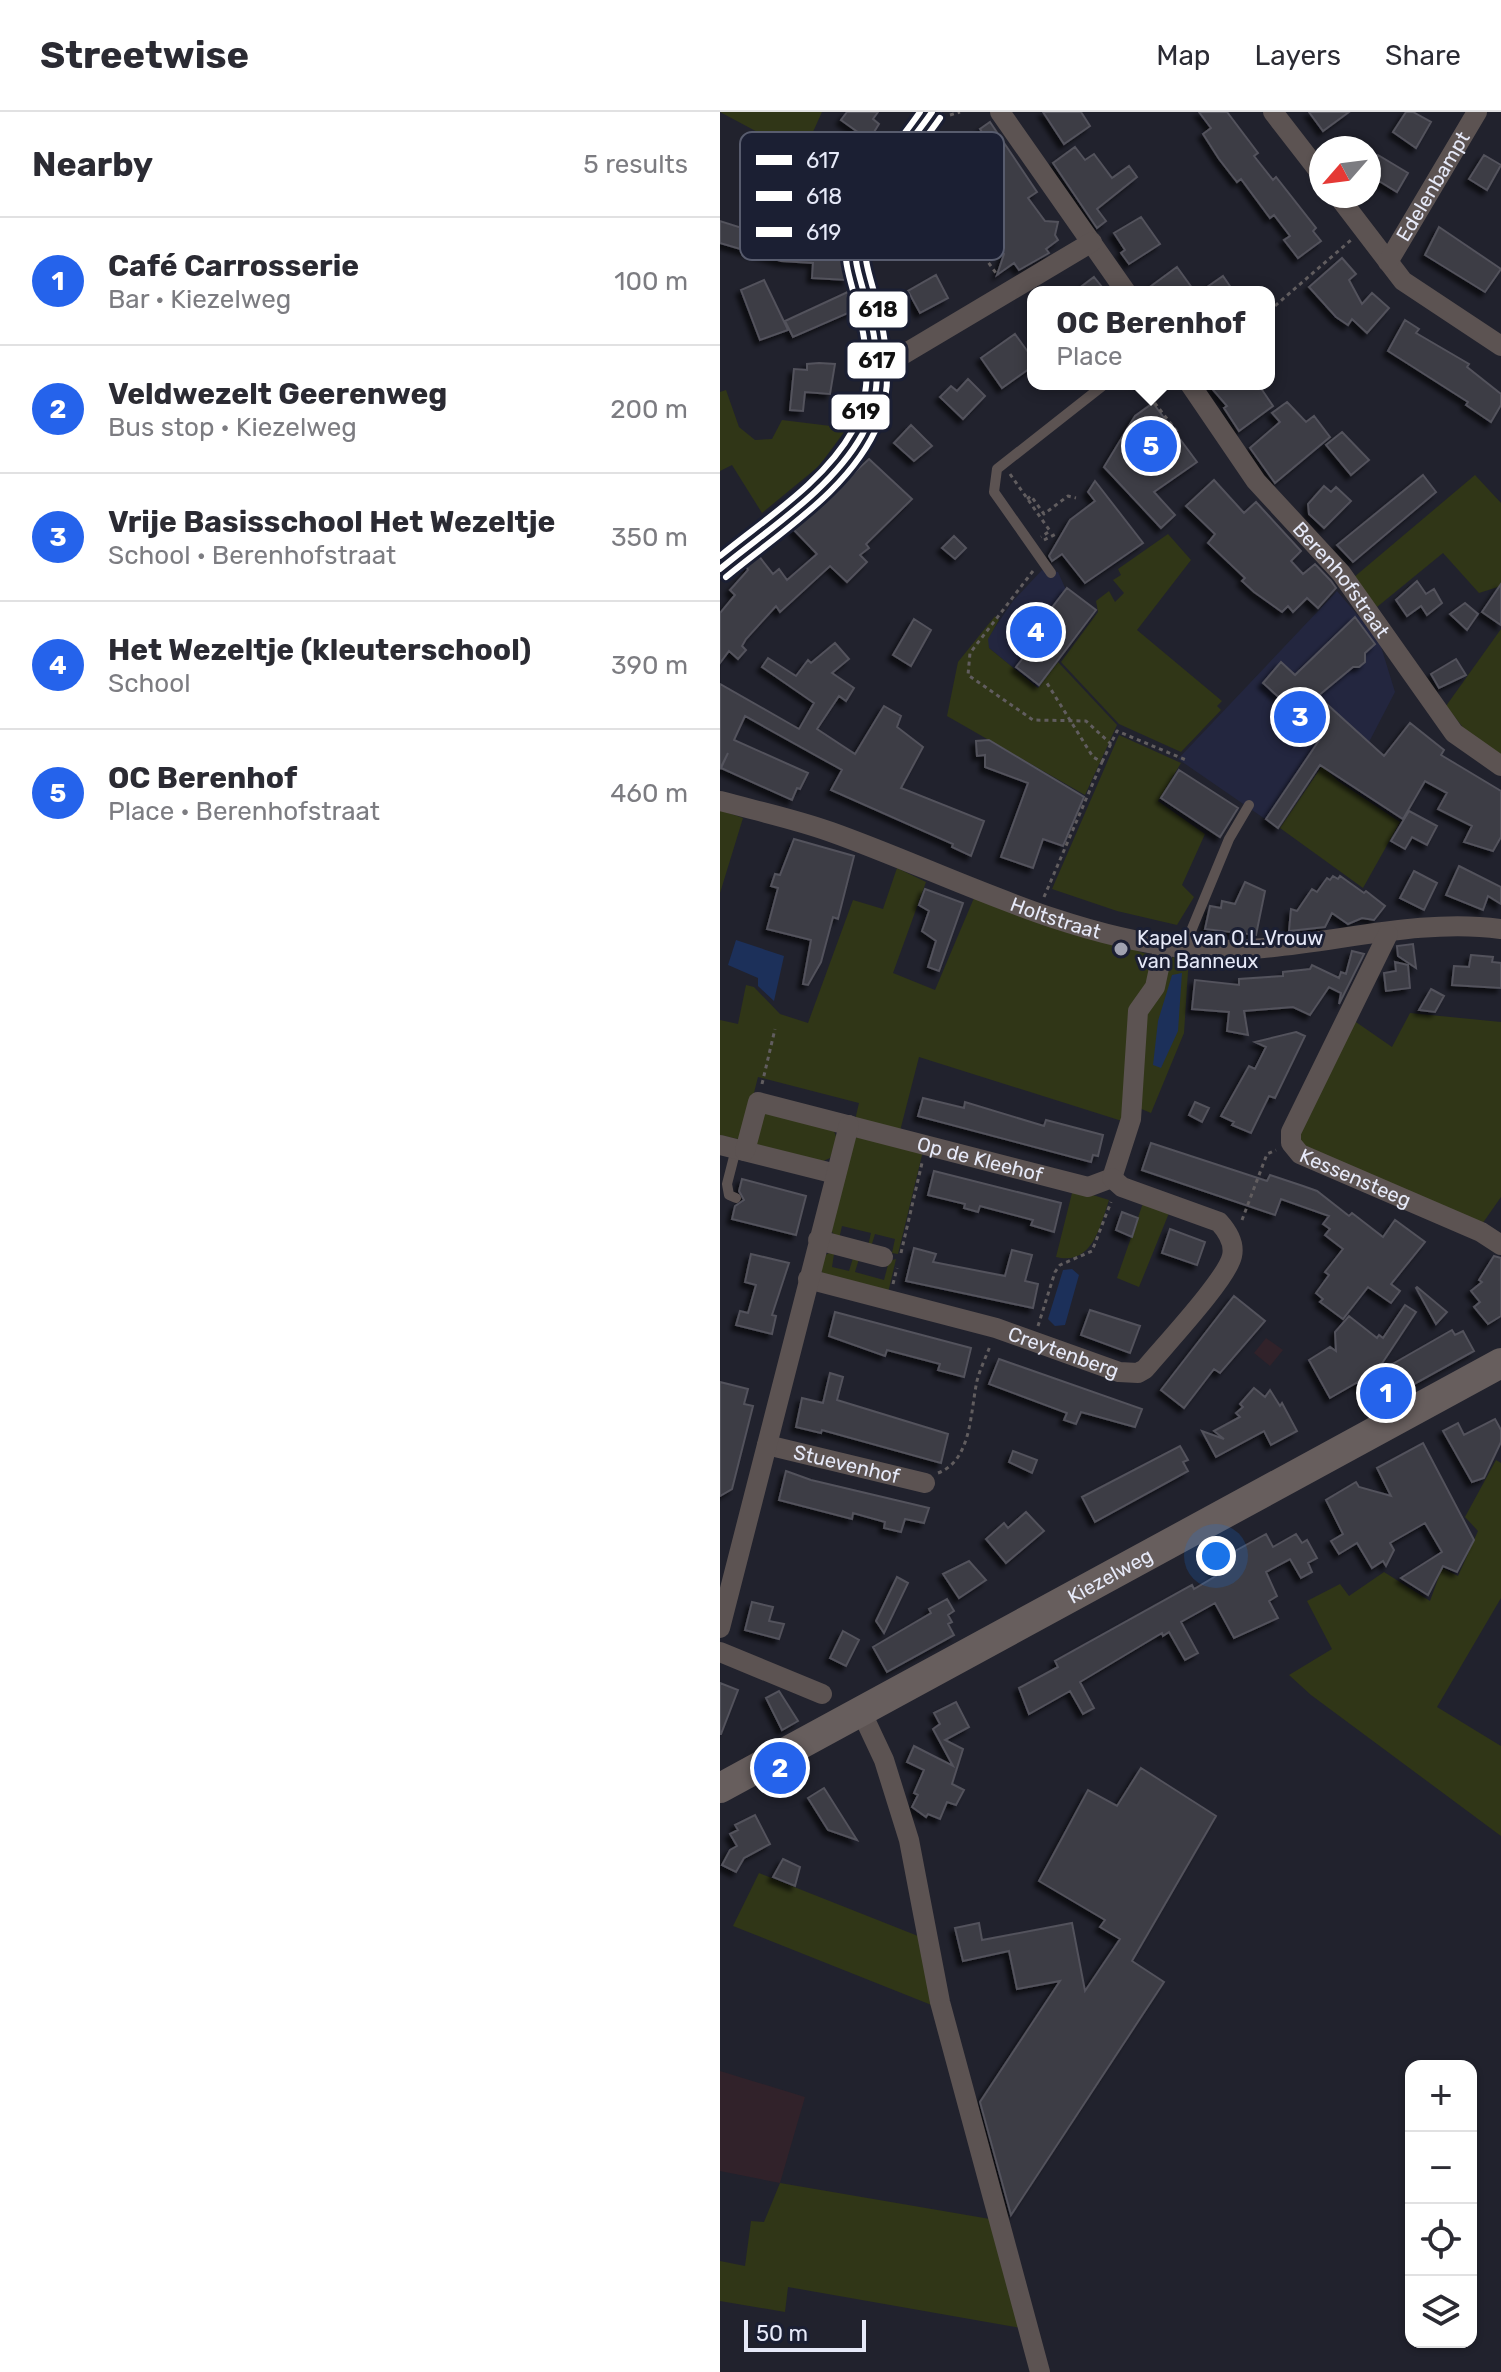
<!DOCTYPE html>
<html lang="en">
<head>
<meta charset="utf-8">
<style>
	body { margin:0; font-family:Rubik,sans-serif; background:#f2f2f3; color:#2b2b33 }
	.controls { position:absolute; right:24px; bottom:24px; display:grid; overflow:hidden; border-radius:16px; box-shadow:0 2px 6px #0004 }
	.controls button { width:72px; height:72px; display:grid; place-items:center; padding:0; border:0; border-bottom:2px solid #e1e1e2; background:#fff; color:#2b2b33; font:40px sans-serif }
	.compass { position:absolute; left:589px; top:24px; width:72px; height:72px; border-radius:50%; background:#fff; box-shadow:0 2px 6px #0004; rotate:242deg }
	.scale { position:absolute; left:24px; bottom:20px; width:122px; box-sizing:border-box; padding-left:8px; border:4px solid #e6e9f8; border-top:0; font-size:22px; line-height:28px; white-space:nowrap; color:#e6e9f8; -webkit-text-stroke:6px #1b1f33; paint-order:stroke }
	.you { position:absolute; left:496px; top:1444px; width:28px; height:28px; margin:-20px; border:6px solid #fff; border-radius:50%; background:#1a73e8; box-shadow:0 0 0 12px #1a73e833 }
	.badge { display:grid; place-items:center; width:52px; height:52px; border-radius:50%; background:#2563eb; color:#fff; font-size:26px; font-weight:700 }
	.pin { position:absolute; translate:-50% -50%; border:4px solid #fff; box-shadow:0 2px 8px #0006 }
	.popup { position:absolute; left:307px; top:174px; width:248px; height:104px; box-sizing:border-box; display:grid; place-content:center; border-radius:16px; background:#fff; filter:drop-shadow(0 2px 6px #0005); font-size:26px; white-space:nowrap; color:#7c7c81 }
	.popup b { font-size:30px; color:#2b2b33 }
	.popup::after { content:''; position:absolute; left:50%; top:100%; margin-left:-16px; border:16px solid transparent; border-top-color:#fff }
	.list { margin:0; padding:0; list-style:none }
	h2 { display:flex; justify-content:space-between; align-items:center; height:104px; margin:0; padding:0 32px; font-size:34px }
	h2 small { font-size:26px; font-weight:400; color:#7c7c81 }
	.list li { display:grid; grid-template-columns:52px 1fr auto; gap:24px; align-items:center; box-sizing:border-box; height:128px; padding:0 32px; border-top:2px solid #e1e1e2 }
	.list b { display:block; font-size:30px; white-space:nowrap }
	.list p { margin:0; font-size:26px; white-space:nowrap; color:#7c7c81 }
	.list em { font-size:26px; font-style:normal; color:#7c7c81 }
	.icon { flex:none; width:44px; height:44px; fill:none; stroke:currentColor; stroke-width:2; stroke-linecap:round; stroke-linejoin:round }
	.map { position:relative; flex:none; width:781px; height:2260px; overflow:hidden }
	header { display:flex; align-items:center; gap:48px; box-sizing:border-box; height:112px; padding:0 40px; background:#fff; border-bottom:2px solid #e1e1e2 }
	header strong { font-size:38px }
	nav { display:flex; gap:44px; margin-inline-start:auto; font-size:28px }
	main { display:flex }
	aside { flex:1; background:#fff }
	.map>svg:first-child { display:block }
	.built { fill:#23263f }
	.industrial { fill:#31222a }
	.green { fill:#303617 }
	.water { fill:#1c305a }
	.building { fill:#3c3c45; stroke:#53525c; stroke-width:2; filter:url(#shadow) }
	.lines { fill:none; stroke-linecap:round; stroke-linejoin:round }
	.path { stroke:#615d5f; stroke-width:3; stroke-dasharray:4 4; stroke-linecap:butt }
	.service { stroke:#5c5352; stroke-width:10 }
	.minor { stroke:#5c5352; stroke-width:20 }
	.primary { stroke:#675e5d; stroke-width:30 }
	.bus-1-casing { stroke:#1b1f33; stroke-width:12 }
	.bus-2-casing { stroke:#1b1f33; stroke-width:12 }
	.bus-3-casing { stroke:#1b1f33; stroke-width:12 }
	.bus-1 { stroke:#fff; stroke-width:6 }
	.bus-2 { stroke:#fff; stroke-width:6 }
	.bus-3 { stroke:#fff; stroke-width:6 }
	.poi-dot { fill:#a1a3b1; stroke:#1b1f33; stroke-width:3 }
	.labels { text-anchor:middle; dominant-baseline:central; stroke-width:6; stroke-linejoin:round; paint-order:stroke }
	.street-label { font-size:20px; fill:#e6e9f8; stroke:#1b1f33 }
	.poi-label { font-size:20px; fill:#e6e9f8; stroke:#1b1f33; text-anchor:start }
	.key { fill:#1b1f33; stroke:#585c6e; stroke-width:2 }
	.key-label { font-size:22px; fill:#e6e9f8 }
	.line-badge { stroke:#1b1f33; stroke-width:3 }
	.pale-badge-label { font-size:22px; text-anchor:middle; font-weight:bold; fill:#111 }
</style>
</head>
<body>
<header>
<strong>Streetwise</strong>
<nav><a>Map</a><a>Layers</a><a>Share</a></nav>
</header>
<main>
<aside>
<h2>Nearby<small>5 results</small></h2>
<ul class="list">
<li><span class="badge">1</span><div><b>Café Carrosserie</b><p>Bar · Kiezelweg</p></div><em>100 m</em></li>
<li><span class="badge">2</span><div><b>Veldwezelt Geerenweg</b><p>Bus stop · Kiezelweg</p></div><em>200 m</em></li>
<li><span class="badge">3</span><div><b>Vrije Basisschool Het Wezeltje</b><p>School · Berenhofstraat</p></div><em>350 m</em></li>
<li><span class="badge">4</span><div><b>Het Wezeltje (kleuterschool)</b><p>School</p></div><em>390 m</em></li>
<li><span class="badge">5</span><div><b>OC Berenhof</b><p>Place · Berenhofstraat</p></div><em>460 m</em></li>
</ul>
</aside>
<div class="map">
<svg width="781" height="2260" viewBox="0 0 781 2260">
	<defs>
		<filter id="shadow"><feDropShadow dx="-4.5" dy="4.5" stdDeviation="2" flood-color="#0009"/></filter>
	</defs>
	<rect width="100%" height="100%" fill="#21222d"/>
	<path class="built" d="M322,458L338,460L346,478L376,499L318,576L269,536L267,527L293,489Z
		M617,479L659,528L675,580L649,630L618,664L602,650L558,716L458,647Z"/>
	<path class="industrial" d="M546,1226L563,1238L550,1254L534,1241Z
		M0,1959L85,1985L60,2071L0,2059Z"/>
	<path class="green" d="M0,0H102L82,44Z
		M6,278L19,315L35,328L52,327L62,308L127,316L99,354L42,401L12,353L0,359V280Z
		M755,363L781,391V474L759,481L723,441L657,495L633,466Z
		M448,422L471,448L417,518L502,589L497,594L501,598L461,640L399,612L341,550L378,500L376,489L389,479L395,490L404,481L393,468L401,463L398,457Z
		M275,504L279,508L268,527L269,536L318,576L338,550L397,613L365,683L227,604L238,550Z
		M781,517V645L749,623L726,594Z
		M399,623L461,651L438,689L485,722L462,773L474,785L457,813L397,799L332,777Z
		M602,654L618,669L680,710L643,776L560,716Z
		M0,698L23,706L0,781Z
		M177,756L206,770L173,861L215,878L254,786L430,843L433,849L402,1009L199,945L180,1019L135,1008L139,991L38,965L22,1028L0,1023V908L18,912L26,873L34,875L60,902L88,911L133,788L163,797Z
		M457,843L469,844L464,921L431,1001L419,996C421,960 421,861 457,843Z
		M690,901L781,910V1085L760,1115L582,1036L578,1020L633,908L672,935Z
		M40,997L114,1019L117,1027L110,1046L101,1050L32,1032Z
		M135,1025L203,1039L178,1142L172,1141L175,1127L155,1122L151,1135L148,1134L151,1121L122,1114L119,1127L109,1117Z
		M353,1077L389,1088C380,1115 372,1154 336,1145Z
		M423,1091L449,1101L419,1175L397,1166Z
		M109,1141L114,1142L112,1155L129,1159L133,1146L139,1147L135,1160L164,1168L169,1149L176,1147L168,1181L103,1162L100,1155L102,1145Z
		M776,1348L781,1351V1486L717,1595L781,1634V1724L591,1583L569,1563L612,1537L587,1489L620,1472L629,1484L664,1460L710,1489L722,1456L738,1464L758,1419L745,1405Z
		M39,1761L198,1824L214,1894L13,1814Z
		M60,2071L270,2107L301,2216L68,2175L65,2200L0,2189V2149L25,2154L31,2109L44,2110Z"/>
	<path class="water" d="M16,828L64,844L54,889L38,874V866L8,853Z
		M462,861L458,919L441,956L433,953L438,909L452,863Z
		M352,1157L359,1163L345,1213L335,1214L328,1207L343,1158Z"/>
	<path class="building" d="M127,0H158L153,7L159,12L149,28L121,8Z
		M323,0H361L370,14L344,32Z
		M479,0H507L538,41L534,44L553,68L556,65L596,116L593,119L601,129L578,146L564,128L570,124L554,103L550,106L521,67L517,70L499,47L483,22L491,16Z
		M589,0H629L603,19Z
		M686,0H693L711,10L696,36L673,20Z
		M270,10L317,80L308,86L325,109L338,110L335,123L338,128L326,137L329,141L299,158L294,151L277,163L284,142L266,119L257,125L248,117L220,75L227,69L224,50L229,37L240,28L265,24L260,17Z
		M355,35L365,48L374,42L392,66L409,54L417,65L377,97L386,109L377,116L333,51Z
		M658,43L688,61L677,80L659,69L649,84V58Z
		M764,43L781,53L767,78L749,67Z
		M39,51L109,68L125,77L122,89L134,93L126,114L69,103L67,132L122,136V155L127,168L92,166L93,151L61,149L0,131V109L28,118Z
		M421,105L440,132L409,152L401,141L405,138L394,121Z
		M719,115L781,157L765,180L705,143Z
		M622,146L636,162L629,168L642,192L652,181L669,196L647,221L632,207L628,213L616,205L589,175Z
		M457,155L475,180H423Z
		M216,163L228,186L200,201L188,179Z
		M503,164L514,180H480Z
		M374,165L386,180H354Z
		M44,168L68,218L40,228L21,178Z
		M130,179L135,198L73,225L65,209Z
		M685,208L699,217L696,221L749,252L747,255L781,282V293L771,310L746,293L748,290L668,239Z
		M295,222L313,247V254L282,276L261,246Z
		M99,251L115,252L110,282L85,280L83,299L70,298L74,257L87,258V252Z
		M248,267L265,284L243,307L220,285L231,274L237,279Z
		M488,272H538L553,294L519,319L504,296L507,294Z
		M567,290L586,310L594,304L610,325L555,371L530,336L560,310L552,301Z
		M433,291L477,350L434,380L455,403L441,416L384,355L415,304Z
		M191,313L212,334L194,349L174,331Z
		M622,320L649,348L631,363L606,333Z
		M149,347L192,387L146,432L149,436L140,443L147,450L127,470L110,454L60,500L56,494L26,527L22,534L26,538L18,547L9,539L0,551V501L15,483L10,478L28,458L26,453L38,443L53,462L59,457L67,468L97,442L73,417Z
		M703,363L716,380L633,450L617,433Z
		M494,368L524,401L536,390L581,439L571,449L583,462L595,452L611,469L616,476L598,496L587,486L573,500L568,494L562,500L534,480L522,469L525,466L488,431L495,422L466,394Z
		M375,369L423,431L365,471L342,442L332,449L329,444L350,408L375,389L368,380Z
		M604,374L611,380L616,375L631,389L604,416L589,402L588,392Z
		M234,424L246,436L235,447L222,436Z
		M697,469L706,482L714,477L722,491L707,503L701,494L687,504L676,488Z
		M781,472V513L762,500Z
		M347,476L376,498L319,573L296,555L307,541L301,536Z
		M745,491L758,502L747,518L730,502Z
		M635,505L655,532L645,541V550L639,555H633L598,584L664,644L690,611L724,638L721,643L781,679V725L773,739L744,730L752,714L718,697L727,681L705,669L683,707L600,653L558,716L546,707L602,624L543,571L561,550L575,563Z
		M194,507L211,518L191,554L173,543Z
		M115,531L129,547L112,561L134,576L126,589L119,584L97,617L135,642L164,594L181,604L177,615L203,635L181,676L264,709L251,744L232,735L233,732L111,678L122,658L25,604L14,628L88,661L80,677L77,676L72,688L1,656L8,641L0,657V572L79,617L94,591L42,555L48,546L76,564L88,548L91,551Z
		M736,547L746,563L719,576L711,562Z
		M269,628L364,685L343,734L323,727L313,756L281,745L308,671L265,655V643L257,644L256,629Z
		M459,658L518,696L500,725L441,686Z
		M689,699L717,714L707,733L692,725L685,737L671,729Z
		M74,727L134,744L118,807L113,805L101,850L88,873L83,872L91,828L47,817L58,776L51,774L55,762L60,763Z
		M739,754L781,775V792L768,784L763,798L726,783Z
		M694,759L717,771L704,798L680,786Z
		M613,764L618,767L620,764L644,781L646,779L665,794L654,808L642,806L628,812L612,801L605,815L569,819L571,797L577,799L592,777L597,780L607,766L610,768Z
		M525,770L545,779L536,823L485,817L490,794L501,796L502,789L515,792Z
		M205,777L243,791L219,859L208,855L216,829L202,819L209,799L199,793Z
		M693,832L696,856L678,844L677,834Z
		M632,839L644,842L619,892L621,881L609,875L590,903L573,895L524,899L528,923L507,919L509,900L472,897L475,868L519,873V867L563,864V860L590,857L592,853L619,866L621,860L626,862Z
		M751,843L773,845L772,850L781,851V876L732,873L734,854L749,855Z
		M675,850L688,853L690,876L666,879L664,861L676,859Z
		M711,877L724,884L715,900L699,898Z
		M576,920L585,924L555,986L549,984L531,1021L512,1013L514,1010L501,1004L529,954L535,957L546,935L535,930Z
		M203,986L244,996L245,990L324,1014L326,1008L383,1023L378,1044L373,1043L371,1050L198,1004Z
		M475,990L489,996L482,1010L469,1003Z
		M431,1031L547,1069L550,1063L583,1074L597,1079L629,1104L632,1101L663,1125L675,1108L705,1130L671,1172L680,1179L671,1191L648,1175L623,1207L600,1190L603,1187L596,1181L609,1163L605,1160L623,1137L605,1123L610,1117L603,1112L609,1104L561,1087L555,1103L422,1058Z
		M214,1059L341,1091L334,1120L311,1113L313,1108L260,1094L258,1100L244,1096L245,1092L208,1083Z
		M22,1067L86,1084L76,1123L12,1107L15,1094L24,1088L19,1079Z
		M402,1100L418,1106L412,1125L396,1118Z
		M450,1117L485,1130L477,1153L442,1141Z
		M194,1136L216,1142L213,1150L285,1164L292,1138L312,1143L305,1169L318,1172L313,1196L186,1169Z
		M31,1142L69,1151L52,1203L56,1204L52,1222L16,1213L20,1199L28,1201L36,1173L25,1170Z
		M774,1144L781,1146V1204L768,1212L754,1195L760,1190L751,1179L762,1170L759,1168Z
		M697,1175L727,1200L716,1212L696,1176Z
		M514,1184L545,1209L500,1261L494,1257L464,1296L441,1278Z
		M685,1193L696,1200L655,1262L732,1218L735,1223L743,1219L754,1239L658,1292L651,1294L638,1270L610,1286L589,1248L610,1235L616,1239L615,1220L629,1204L657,1226L659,1223L663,1226Z
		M370,1198L420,1214L410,1241L361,1223Z
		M115,1200L251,1236L244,1265L218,1258L220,1252L167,1238L165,1244L109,1224Z
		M279,1247L422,1297L415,1315L361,1300L356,1312L344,1308L347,1301L269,1272Z
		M110,1261L123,1265L117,1288L228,1322L221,1351L102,1318L101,1321L76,1315L82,1286L103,1291Z
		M0,1270L28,1277L24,1292L33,1294L12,1377L0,1384Z
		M534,1276L545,1285L550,1278L560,1294L562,1291L577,1319L551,1333L544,1319L496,1345L482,1319L504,1327L494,1319L520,1305L516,1301L523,1295L520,1292Z
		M775,1307L781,1318V1330L764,1366L752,1370L723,1319L738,1311L744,1323Z
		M703,1331L754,1428L737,1460L723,1454L708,1483L681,1466L722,1440L705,1411L670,1431L674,1438L666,1454L663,1449L652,1456L637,1431L619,1442L611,1429L623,1422L606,1388L636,1370L639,1375L671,1384L657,1356Z
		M460,1334L468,1348L463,1350L468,1359L375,1410L362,1385Z
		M293,1339L317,1348L312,1361L289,1350Z
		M66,1359L91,1368L209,1396L204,1411L185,1407L181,1420L164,1416L165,1410L133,1401L132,1407L59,1388Z
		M306,1400L324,1419L286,1451L266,1427L284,1411L288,1416Z
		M546,1422L553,1435L576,1422L582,1431L587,1428L597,1446L588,1451L592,1460L581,1466L570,1447L546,1460L557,1484L549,1489L558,1506L514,1526L495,1491L461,1510L478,1541L465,1548L449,1520L443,1524L442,1521L360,1570L374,1596L363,1602L350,1579L309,1602L299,1576L338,1555L335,1549L472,1473L474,1477L496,1464L490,1453Z
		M249,1449L266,1468L239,1486L223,1462Z
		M177,1465L188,1471L164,1521L156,1509Z
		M227,1487L234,1499L228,1503L232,1510L228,1512L234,1523L167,1560L153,1535L211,1501L209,1497Z
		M32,1490L53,1495L49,1509L64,1512L59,1527L25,1518Z
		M123,1519L139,1528L126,1554L110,1546Z
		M0,1571L18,1578L1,1622H0Z
		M59,1579L78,1609L62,1618L46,1586Z
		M236,1590L249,1615L225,1628L243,1637L232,1672L244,1678L236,1693L227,1690L220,1707L208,1702L206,1705L192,1695L198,1683L194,1681L204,1658L187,1650L194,1634L233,1654L213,1617L220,1612L214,1601Z
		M421,1656L496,1704L412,1849L444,1870L291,2103L260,1990L340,1869L297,1877L289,1839L243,1849L235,1816L259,1811L262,1828L352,1811L365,1879L400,1827L380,1815L385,1808L319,1769L368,1678L397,1694Z
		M104,1676L137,1728L108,1718L88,1686Z
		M35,1703L50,1732L24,1746L16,1760L2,1753L10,1738L17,1734L10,1722L18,1718L15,1713Z
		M63,1747L80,1755L75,1774L53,1765Z"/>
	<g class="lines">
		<path class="path" d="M230,3L240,0
			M188,64L206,79L246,130L258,136L278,164
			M549,199L631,128
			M420,272L458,321
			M290,362L330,419L321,425
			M307,387L311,384L324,402L348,384L356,386
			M324,428L338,421
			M313,459L250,541L248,563L313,608L366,609L391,632
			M382,650L397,619L466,648
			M324,785L382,650L373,645L325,568
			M42,972L55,917
			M522,1108L547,1042L556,1038
			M181,1141L202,1051
			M173,1172L177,1156
			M318,1214L335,1160L340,1153L372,1139L391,1090
			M218,1361C252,1348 250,1301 257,1269C260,1257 266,1245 270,1234"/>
		<path class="service" d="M331,461L274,380L277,357L385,272
			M464,836L509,727L529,693
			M16,1086L9,1083L7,1072L16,1037"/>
		<g class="minor">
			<path d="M280,0L406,180"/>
			<path d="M553,0L601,62"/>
			<path d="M618,84L683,169L781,234"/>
			<path id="s1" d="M668,150L757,0"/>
			<path d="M159,248L184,242L372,130"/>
			<path id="s2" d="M470,272L536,369L621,461L734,621L781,654"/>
			<path d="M0,457C41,422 115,370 141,324C168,276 157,227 143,177C139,160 132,142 137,124C147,79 187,38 212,0"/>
			<path id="s3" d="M0,689C37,699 75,707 111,720C226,761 338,822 462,836C569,848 676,803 781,817"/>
			<path id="s4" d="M668,822L571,1020V1031L580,1042L761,1120L781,1133"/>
			<path d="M0,1033L116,1062"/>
			<path id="s5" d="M25,1039L38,990L368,1075L392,1066"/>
			<path d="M392,1066L411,1007L418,899L435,875L444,833"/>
			<path d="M98,1128L163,1145"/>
			<path id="s6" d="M88,1167L276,1216L399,1260L418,1261L425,1257C444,1234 507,1167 512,1144C515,1131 508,1120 499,1110L402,1075L392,1066"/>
			<path id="s7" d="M47,1333L205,1371"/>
			<path d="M0,1516L129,1013"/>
			<path d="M0,1540L102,1582"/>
			<path d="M141,1599L164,1648L189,1728L220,1890L320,2260"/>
		</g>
		<path class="primary" id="s8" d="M0,1676L781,1251"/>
		<g class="bus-1-casing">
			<path id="bus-1" d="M0,457C48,417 111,378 142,323C165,279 158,231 145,185C141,168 133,149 136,131C142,82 185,39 212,0"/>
		</g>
		<g class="bus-2-casing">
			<path id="bus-2" d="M6,465C59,421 133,376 159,310C174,269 166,225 155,184C151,167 143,148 146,130C154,83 194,44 220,6"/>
		</g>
		<g class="bus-3-casing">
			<path id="bus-3" d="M0,444C45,407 104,370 133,318C155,276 147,230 135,186C130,167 123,147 126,126C135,78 173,39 200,0"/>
		</g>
		<use href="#bus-1" class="bus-1"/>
		<use href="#bus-2" class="bus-2"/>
		<use href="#bus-3" class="bus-3"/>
	</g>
	<circle class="poi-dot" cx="401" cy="837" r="8"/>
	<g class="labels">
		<g class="street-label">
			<text stroke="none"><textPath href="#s1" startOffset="88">Edelenbampt</textPath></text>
			<text stroke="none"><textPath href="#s2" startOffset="248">Berenhofstraat</textPath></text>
			<text stroke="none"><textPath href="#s3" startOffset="356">Holtstraat</textPath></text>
			<text stroke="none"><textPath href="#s5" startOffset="280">Op de Kleehof</textPath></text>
			<text stroke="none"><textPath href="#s4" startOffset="306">Kessensteeg</textPath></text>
			<text stroke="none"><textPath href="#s6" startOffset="266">Creytenberg</textPath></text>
			<text stroke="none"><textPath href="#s7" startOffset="82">Stuevenhof</textPath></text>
			<text stroke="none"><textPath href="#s8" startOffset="444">Kiezelweg</textPath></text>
		</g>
		<g class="poi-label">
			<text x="417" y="826">Kapel van O.L.Vrouw<tspan x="417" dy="23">van Banneux</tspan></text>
		</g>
	</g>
	<rect x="20" y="20" width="264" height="128" rx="12" class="key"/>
	<rect x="36" y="43" width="36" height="10" fill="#fff"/>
	<rect x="36" y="79" width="36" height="10" fill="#fff"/>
	<rect x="36" y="115" width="36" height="10" fill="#fff"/>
	<g class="key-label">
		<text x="86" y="56">617</text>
		<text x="86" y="92">618</text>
		<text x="86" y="128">619</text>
	</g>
	<g class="line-badge">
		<rect x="128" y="178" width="61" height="39" rx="8" fill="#fff"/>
		<rect x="126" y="229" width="61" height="39" rx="8" fill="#fff"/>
		<rect x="110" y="281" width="61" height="38" rx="8" fill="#fff"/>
	</g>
	<g class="pale-badge-label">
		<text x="158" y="205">618</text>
		<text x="157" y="256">617</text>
		<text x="141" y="307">619</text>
	</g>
</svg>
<div class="controls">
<button>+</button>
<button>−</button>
<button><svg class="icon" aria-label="locate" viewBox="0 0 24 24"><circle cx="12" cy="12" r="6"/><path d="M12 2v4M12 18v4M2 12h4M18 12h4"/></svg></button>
<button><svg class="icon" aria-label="layers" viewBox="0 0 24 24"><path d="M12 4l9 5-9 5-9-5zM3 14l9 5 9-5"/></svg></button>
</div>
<svg class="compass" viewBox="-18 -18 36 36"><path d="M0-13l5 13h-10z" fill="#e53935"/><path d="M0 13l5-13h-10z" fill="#7c7c81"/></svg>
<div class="scale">50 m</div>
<div class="you"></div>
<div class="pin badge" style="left:666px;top:1281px">1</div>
<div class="pin badge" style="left:60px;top:1656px">2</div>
<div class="pin badge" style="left:580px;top:605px">3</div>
<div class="pin badge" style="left:316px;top:520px">4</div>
<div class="pin badge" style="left:431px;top:334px">5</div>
<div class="popup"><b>OC Berenhof</b>Place</div>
</div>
</main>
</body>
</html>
